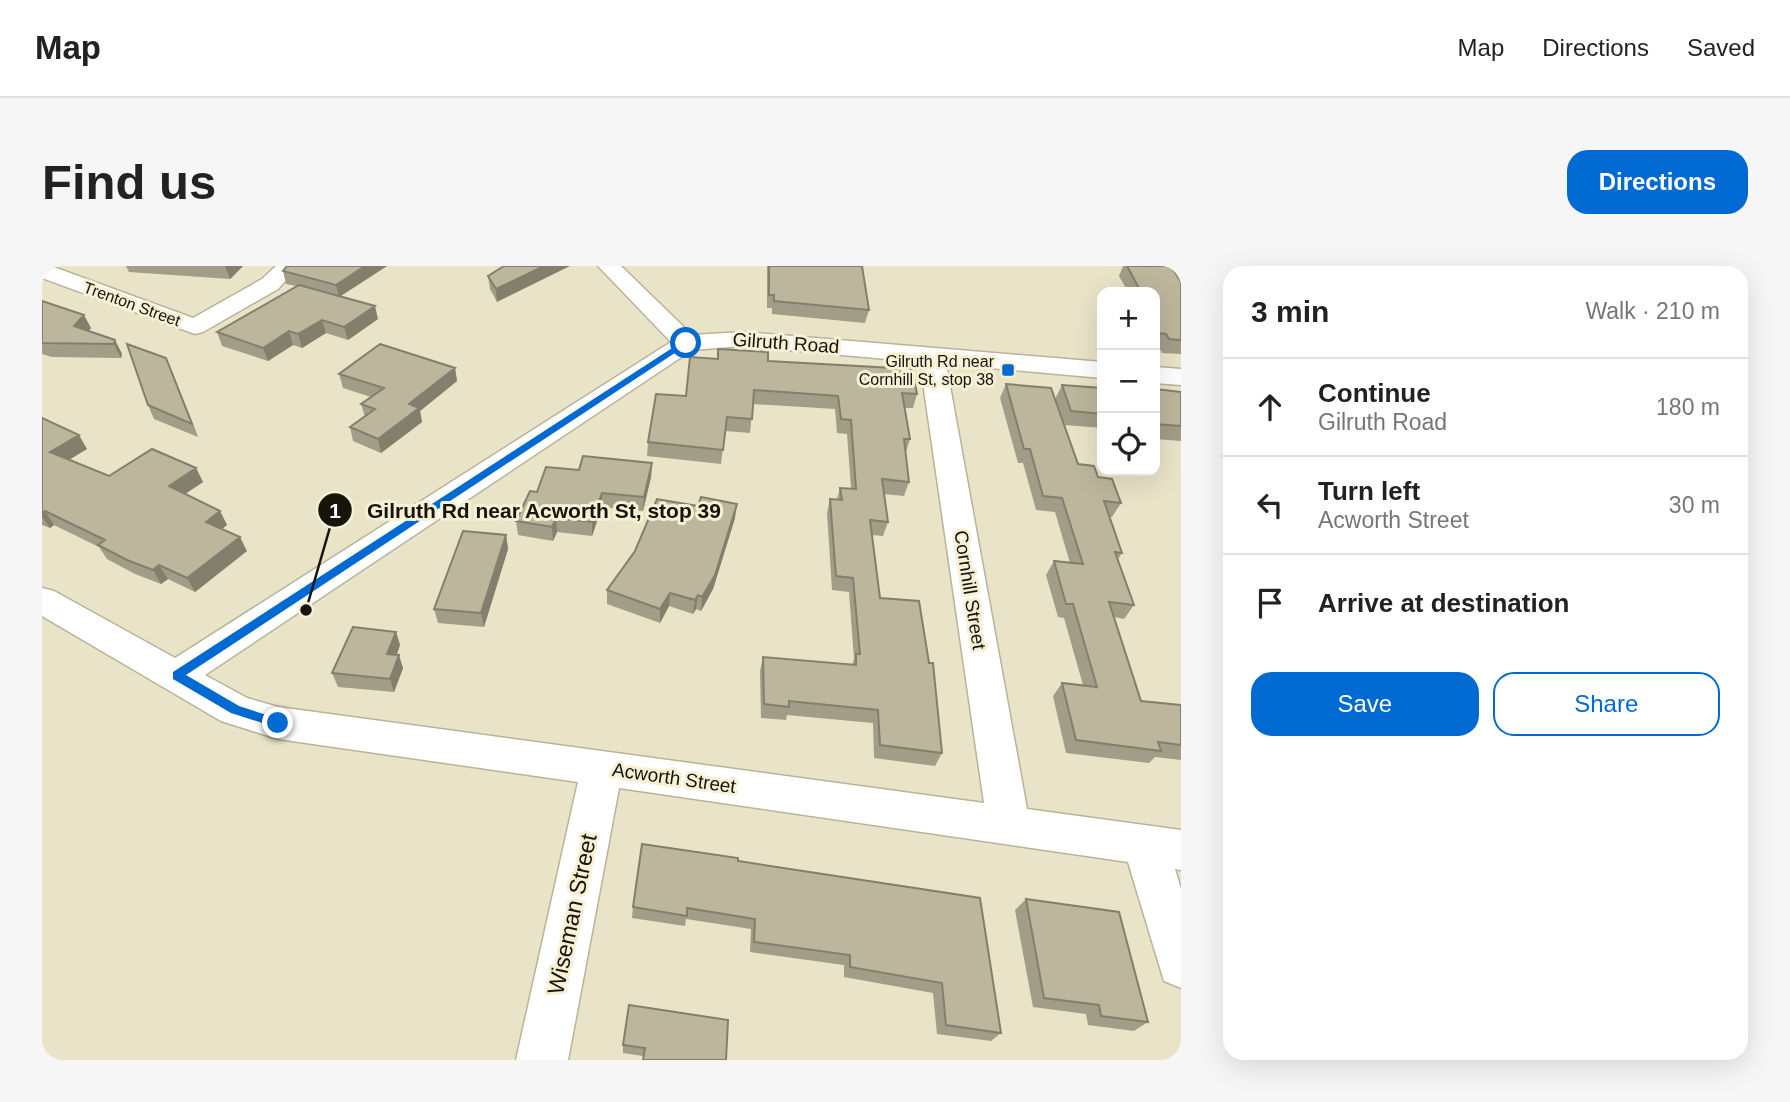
<!DOCTYPE html>
<html lang="en">
<head>
<meta charset="utf-8">
<style>
	body { margin:0; font-family:Helvetica,sans-serif; background:#f6f6f6; color:#222 }
	.controls { position:absolute; right:21px; top:21px; display:grid; overflow:hidden; border-radius:14px; box-shadow:0 7px 28px #0002 }
	.controls button { width:63px; height:63px; display:grid; place-items:center; padding:0; border:0; border-bottom:2px solid #e0e0e0; background:#fff; color:#222; font:35px sans-serif }
	.stop { position:absolute; width:21px; height:21px; margin:-16px; border:5px solid #006ad2; border-radius:50%; background:#fff }
	.stop.end { background:#006ad2; border-color:#fff; box-shadow:0 2px 7px #0008 }
	.list { margin:0; padding:0; list-style:none }
	h2 { display:flex; justify-content:space-between; align-items:center; height:91px; margin:0; padding:0 28px; font-size:30px }
	h2 small { font-size:23px; font-weight:400; color:#767676 }
	.list li { display:grid; grid-template-columns:46px 1fr auto; gap:21px; align-items:center; box-sizing:border-box; height:98px; padding:0 28px; border-top:2px solid #e0e0e0 }
	.list b { display:block; font-size:26px; white-space:nowrap }
	.list p { margin:0; font-size:23px; white-space:nowrap; color:#767676 }
	.list em { font-size:23px; font-style:normal; color:#767676 }
	.actions { display:flex; gap:14px; padding:21px 28px }
	.actions a { flex:1; padding:16px 0; border:2px solid #006ad2; border-radius:21px; text-align:center; font-size:24px; color:#006ad2 }
	.actions .main { background:#006ad2; color:#fff }
	.icon { flex:none; width:38px; height:38px; fill:none; stroke:currentColor; stroke-width:2; stroke-linecap:round; stroke-linejoin:round }
	.map { position:relative; flex:none; width:1139px; height:794px; overflow:hidden; border-radius:21px }
	header { display:flex; align-items:center; gap:42px; box-sizing:border-box; height:98px; padding:0 35px; background:#fff; border-bottom:2px solid #e0e0e0 }
	header strong { font-size:33px }
	nav { display:flex; gap:38px; margin-inline-start:auto; font-size:24px }
	.intro { display:flex; align-items:center; justify-content:space-between; box-sizing:border-box; height:168px; padding:0 42px }
	h1 { margin:0; font-size:49px }
	.button { padding:18px 32px; border-radius:21px; background:#006ad2; color:#fff; font-size:24px; font-weight:700 }
	main { display:flex; gap:42px; padding:0 42px }
	aside { flex:1; background:#fff; border-radius:21px; box-shadow:0 7px 28px #0002 }
	.map>svg:first-child { display:block }
	.lines { fill:none; stroke-linecap:round; stroke-linejoin:round }
	.minor-casing { stroke:#b9b39a; stroke-width:3 }
	.minor { fill:#fff; fill-rule:evenodd }
	.wall { fill:#a29d86 }
	.shaded-wall { fill:#847f6d }
	.building { fill:#bcb69c; stroke:#847f6d; stroke-width:2 }
	.route { fill:#006ad2 }
	.poi-dot { fill:#006ad2; stroke:#f6f0d5; stroke-width:2.5 }
	.labels { text-anchor:middle; dominant-baseline:central; stroke-width:6; stroke-linejoin:round; paint-order:stroke }
	.far-street-label { font-size:16px; fill:#16140b; stroke:#f6f0d5 }
	.far-poi-label { font-size:16px; fill:#16140b; stroke:#f6f0d5; text-anchor:end }
	.street-label { font-size:19px; fill:#16140b; stroke:#f6f0d5 }
	.near-street-label { font-size:23px; fill:#16140b; stroke:#f6f0d5 }
	.leader { fill:none; stroke:#16140b; stroke-width:2.5 }
	.callout-dot { fill:#16140b; stroke:#f6f0d5; stroke-width:2.5 }
	.mark-label { font-size:21px; text-anchor:middle; font-weight:bold; fill:#fff }
	.callout-label { font-size:21px; text-anchor:middle; font-weight:bold; fill:#16140b; stroke:#f6f0d5; stroke-width:6; stroke-linejoin:round; paint-order:stroke }
</style>
</head>
<body>
<header>
<strong>Map</strong>
<nav><a>Map</a><a>Directions</a><a>Saved</a></nav>
</header>
<div class="intro"><h1>Find us</h1><a class="button">Directions</a></div>
<main>
<div class="map">
<svg width="1139" height="794" viewBox="0 0 1139 794">
	<rect width="100%" height="100%" fill="#e9e3c8"/>
	<g class="lines">
		<g class="minor-casing">
			<path id="minor" d="M0,0H9L151,52L220,13L234,0H257L236,23L161,66L153,68L0,12Z
				M556,0H579L650,69L701,66L1060,96V112L904,98L985,543L1139,564V604L1133,603L1139,623V722L1122,715L1086,596L577,522L526,794H474L536,516L236,473L179,455L0,350V322L12,325L133,392L629,76ZM701,80L878,96L942,537L236,441L205,432L163,409L650,84Z
				M1113,101L1139,103V119L1113,117Z"/>
		</g>
		<use href="#minor" class="minor"/>
	</g>
	<path class="wall" d="M84,0H201L188,13L87,6Z
		M245,0H345L299,30L336,53L306,74L284,67L260,82L251,79L226,95L180,80L175,66L254,20L244,18L241,5Z
		M462,0L455,36L448,23L446,10Z
		M725,0H820L827,44L823,57L730,48V42H725Z
		M1081,0H1129L1139,16V88L1120,87L1117,82L1113,81V26H1086L1077,10Z
		M0,35L49,62L47,65L73,74L80,88L79,92L10,91L0,88Z
		M726,95L875,128L871,142H862L868,173L864,186L867,216L862,230L842,228L846,256L841,270L830,269L838,332L900,487L893,500L832,492L831,457L745,449L744,454L719,452L718,405L721,391L810,399L812,393L807,326L790,324L785,247L788,233H795L798,222H809L805,168L795,167L793,143L711,138L708,167L683,165L679,198L605,190L606,176L644,130Z
		M413,102L415,115L378,145L380,156L339,187L311,175L308,161L323,151L319,138L329,131L301,122L297,108Z
		M130,106L156,171L112,153L106,139Z
		M964,118L1013,133L1020,119L1060,122V162L1023,159L1036,198L1056,211L1079,237L1070,251H1067L1080,287L1076,293L1092,339L1082,353L1072,351L1099,435L1139,439V494L1113,491L1107,497L1024,487L1011,430L1020,417L1041,419L1022,352L1016,351L1004,309L1012,295L1028,297L1013,246L994,244L981,197H976L958,132Z
		M1113,123L1139,126V175L1113,173Z
		M0,152L45,183L27,193L67,210L154,202L161,216L143,228L178,245L185,259L179,263L205,285L153,326L126,313L119,318L93,308L65,293L57,281L12,259L8,262L0,259Z
		M610,197L609,211L601,245L560,241L550,270L515,266L511,275L476,269L474,255L495,226L537,204Z
		M693,252L671,323L659,345L654,343L651,348L627,340L618,357L565,338V324Z
		M464,269L466,283L442,361L396,357L392,343Z
		M354,366L358,379L355,388L361,402L352,426L296,421L290,407Z
		M696,595L938,632L959,767L949,775L895,768L891,727L802,711V699L708,686L709,663L644,653L643,660L590,652L591,641Z
		M984,633L1106,756L1092,765L1046,759L1044,748L991,741L973,644Z
		M686,754L601,790L581,787V779Z"/>
	<path class="shaded-wall" d="M183,0H201L188,13Z
		M323,0H345L297,31L294,19Z
		M502,0H528L455,36L454,23Z
		M333,40L336,53L306,74L302,61Z
		M42,49L49,62L39,73L32,60Z
		M280,54L284,67L260,82L256,68Z
		M247,65L251,79L226,95L221,82Z
		M73,74L80,88L79,92L72,78Z
		M124,92L130,106L156,171L150,158Z
		M413,102L415,115L378,145L380,156L339,187L336,173L367,138Z
		M37,169L45,183L17,200L8,186Z
		M610,197L609,211L601,245L602,231Z
		M154,202L161,216L134,234L127,220Z
		M560,227V241L550,270V256Z
		M695,238L693,252L671,323L659,345L660,331Z
		M3,245L12,259L8,262L0,251V247Z
		M178,245L185,259L171,270L164,256Z
		M514,252L515,266L511,275L510,261Z
		M464,269L466,283L442,361L439,347Z
		M198,271L205,285L153,326L145,312Z
		M117,299L126,313L119,318L111,304Z
		M628,327L627,340L618,357V343Z
		M656,329L654,343L651,348L653,334Z
		M354,366L358,379L350,401L345,388Z
		M357,389L361,402L352,426L348,413Z"/>
	<path class="building" d="M245,0H323L294,19L241,5Z
		M462,0H502L454,23L446,10Z
		M727,0H820L827,44L732,35V29H727Z
		M1085,0H1129L1139,16V74L1127,73L1124,68L1113,67V26H1099Z
		M257,19L333,40L302,61L280,54L256,68L247,65L221,82L175,66Z
		M0,35L42,49L32,60L73,74L72,78L0,77Z
		M85,78L124,92L150,158L106,139Z
		M338,78L413,102L367,138L377,142L336,173L308,161L333,143L319,138L342,122L297,108Z
		M676,83L726,86V95L870,103L875,128L860,127L868,173H862L867,216L840,213L846,256L828,254L838,332L877,335L887,397H891L900,487L838,479L836,444L747,435V441L722,438L721,391L814,399V388H818L811,312L794,310L788,233L800,234L798,222L814,223L809,154L799,153L796,130L712,124L710,153L685,151L681,184L606,176L614,128L644,130L648,91L676,93Z
		M964,118L1009,122L1036,198L1052,200L1056,211L1070,213L1079,237L1062,235L1080,287L1073,286L1092,339L1067,336L1099,435L1139,439V479L1116,476L1119,485L1034,474L1020,417L1055,421L1031,338H1024L1012,295L1041,298L1020,232L1001,230L988,183H982Z
		M1020,119L1060,122V148L1029,145Z
		M1113,123L1139,126V160L1113,158Z
		M0,152L37,169L8,186L67,210L110,183L154,202L127,220L178,245L164,256L198,271L145,312L117,299L111,304L85,294L56,279L63,274L3,245L0,247Z
		M541,190L610,197L602,231L560,227L550,256L514,252L510,261L474,255L488,225L495,226L504,201L537,204Z
		M659,231L695,238L673,309L660,331L656,329L653,334L628,327L618,343L565,324L593,285L615,233L656,240Z
		M421,265L464,269L439,347L392,343Z
		M311,361L354,366L345,388L357,389L348,413L290,407Z
		M600,578L696,592V595L938,632L959,767L904,759L900,717L808,701V689L712,676L713,653L645,642V650L591,641Z
		M984,633L1077,646L1106,756L1059,750L1057,739L1002,732Z
		M587,739L686,754L684,794H601L603,782L581,779Z"/>
	<path class="route" d="M641,75L648,77L144,409L197,440L240,454V461L236,462L189,447L131,413V406Z"/>
	<rect class="poi-dot" x="959" y="97" width="14" height="14" rx="3.5"/>
	<g class="labels">
		<g class="far-street-label">
			<text transform="translate(90 38) rotate(20)">Trenton Street</text>
		</g>
		<g class="far-poi-label">
			<text x="952" y="95">Gilruth Rd near<tspan x="952" dy="18">Cornhill St, stop 38</tspan></text>
		</g>
		<g class="street-label">
			<text transform="translate(744 77) rotate(4)">Gilruth Road</text>
			<text transform="translate(928 324) rotate(81)">Cornhill Street</text>
			<text transform="translate(632 512) rotate(8)">Acworth Street</text>
		</g>
		<g class="near-street-label">
			<text transform="translate(530 648) rotate(-78)">Wiseman Street</text>
		</g>
	</g>
	<path class="leader" d="M264 344L293 244"/>
	<g class="callout-dot">
		<circle cx="264" cy="344" r="7"/>
		<circle cx="293" cy="244" r="18"/>
	</g>
	<g class="mark-label">
		<text x="293" y="252">1</text>
	</g>
	<g class="callout-label">
		<text x="502" y="252">Gilruth Rd near Acworth St, stop 39</text>
	</g>
</svg>
<div class="controls">
<button>+</button>
<button>−</button>
<button><svg class="icon" aria-label="locate" viewBox="0 0 24 24"><circle cx="12" cy="12" r="6"/><path d="M12 2v4M12 18v4M2 12h4M18 12h4"/></svg></button>
</div>
<div class="stop" style="left:644px;top:77px"></div>
<div class="stop end" style="left:236px;top:457px"></div>
</div>
<aside>
<h2>3 min<small>Walk · 210 m</small></h2>
<ul class="list">
<li><svg class="icon" aria-label="ahead" viewBox="0 0 24 24"><path d="M12 20V5M6 11l6-6 6 6"/></svg><div><b>Continue</b><p>Gilruth Road</p></div><em>180 m</em></li>
<li><svg class="icon" aria-label="left" viewBox="0 0 24 24"><path d="M17 20v-9H6M10 6l-5 5 5 5"/></svg><div><b>Turn left</b><p>Acworth Street</p></div><em>30 m</em></li>
<li><svg class="icon" aria-label="arrive" viewBox="0 0 24 24"><path d="M6 21V4h12l-3 4 3 4H6"/></svg><div><b>Arrive at destination</b></div></li>
</ul>
<div class="actions"><a class="main">Save</a><a>Share</a></div>
</aside>
</main>
</body>
</html>
